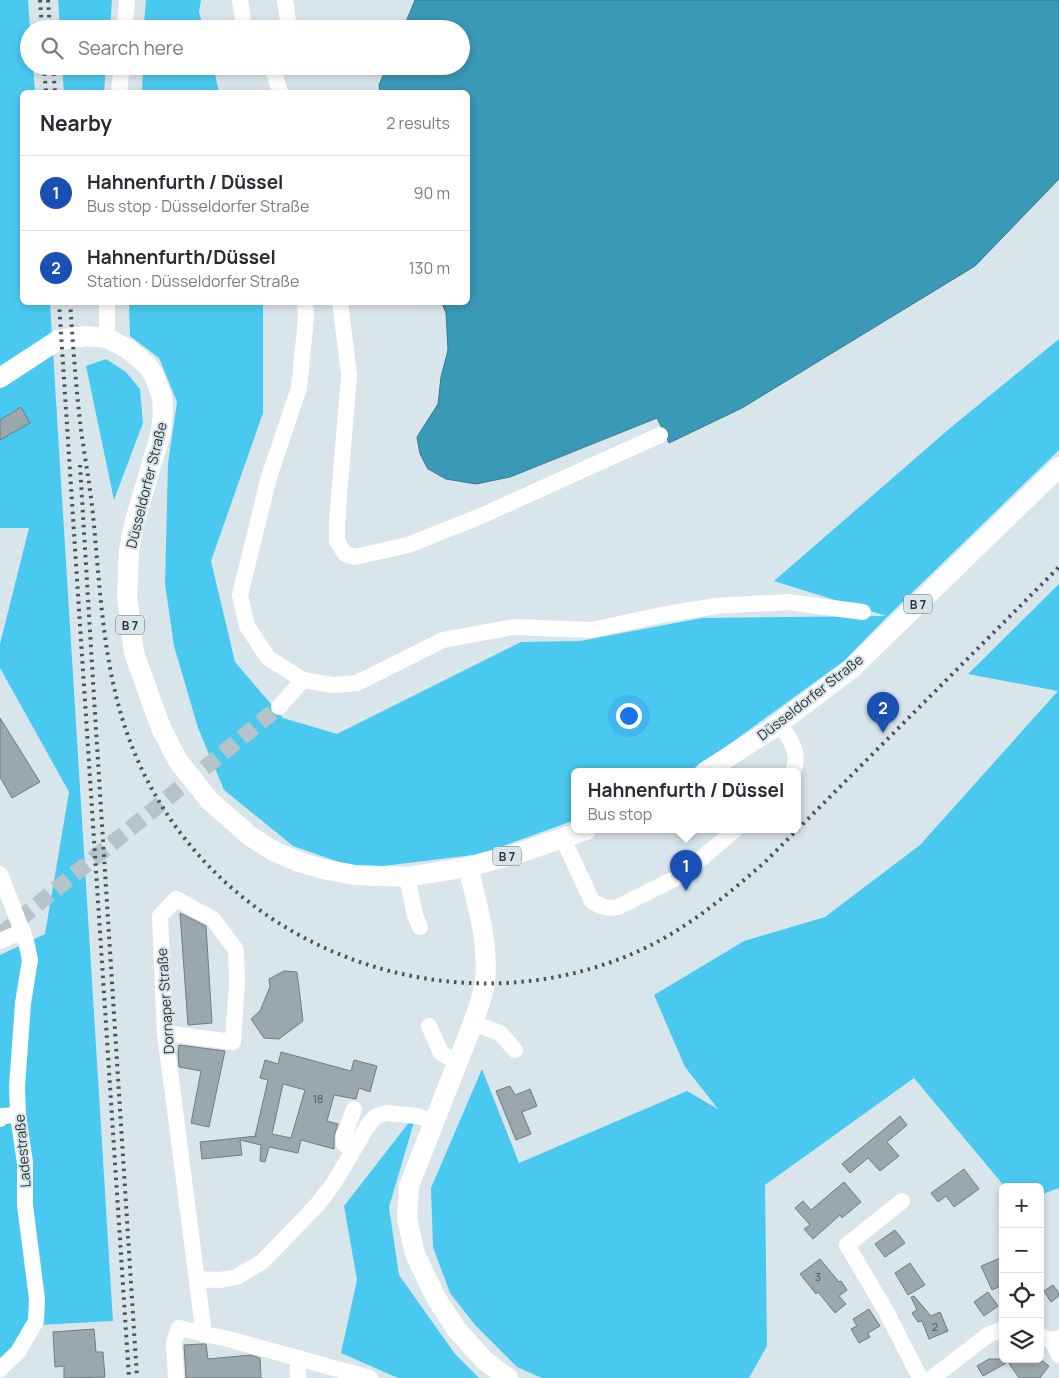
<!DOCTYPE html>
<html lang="en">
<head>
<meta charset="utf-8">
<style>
	body { margin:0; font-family:Manrope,sans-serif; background:#f2f2f3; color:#2b2b33 }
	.controls { position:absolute; right:15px; bottom:15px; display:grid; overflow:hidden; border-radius:8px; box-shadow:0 2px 8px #0003 }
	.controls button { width:45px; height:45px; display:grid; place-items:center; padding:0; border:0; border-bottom:1px solid #e1e1e2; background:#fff; color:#2b2b33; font:25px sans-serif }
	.you { position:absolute; left:628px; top:715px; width:18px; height:18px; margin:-12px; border:4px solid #fff; border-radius:50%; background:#1a73e8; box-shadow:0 0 0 8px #1a73e833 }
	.badge { display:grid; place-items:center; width:32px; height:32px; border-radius:50%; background:#1a73e8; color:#fff; font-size:16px; font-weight:700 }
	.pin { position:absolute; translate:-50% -41px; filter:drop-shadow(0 1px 2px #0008) }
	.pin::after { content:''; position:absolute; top:26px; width:18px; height:15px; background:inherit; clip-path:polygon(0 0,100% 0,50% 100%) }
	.popup { position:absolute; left:571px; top:768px; width:230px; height:65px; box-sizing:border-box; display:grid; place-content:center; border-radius:8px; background:#fff; filter:drop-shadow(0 1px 4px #0005); font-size:16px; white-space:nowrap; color:#7c7c81 }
	.popup b { font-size:19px; color:#2b2b33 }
	.popup::after { content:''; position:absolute; left:50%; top:100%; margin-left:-10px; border:10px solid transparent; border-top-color:#fff }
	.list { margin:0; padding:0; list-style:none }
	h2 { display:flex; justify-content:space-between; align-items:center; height:65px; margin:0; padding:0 20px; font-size:21px }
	h2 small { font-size:16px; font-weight:400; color:#7c7c81 }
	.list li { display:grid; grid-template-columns:32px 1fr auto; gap:15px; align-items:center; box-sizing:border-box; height:75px; padding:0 20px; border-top:1px solid #e1e1e2 }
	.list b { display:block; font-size:19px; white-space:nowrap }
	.list p { margin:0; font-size:16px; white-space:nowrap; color:#7c7c81 }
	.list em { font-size:16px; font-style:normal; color:#7c7c81 }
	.icon { flex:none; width:28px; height:28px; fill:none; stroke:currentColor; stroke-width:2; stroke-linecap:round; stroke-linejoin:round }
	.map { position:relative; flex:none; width:1059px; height:1378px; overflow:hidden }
	.search { position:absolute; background:#fff; box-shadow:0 2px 8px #0003; left:20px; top:20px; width:450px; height:55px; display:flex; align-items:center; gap:12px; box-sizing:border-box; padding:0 18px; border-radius:28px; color:#7c7c81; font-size:19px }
	.panel { position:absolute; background:#fff; box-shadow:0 2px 8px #0003; left:20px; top:90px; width:450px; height:215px; border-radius:8px }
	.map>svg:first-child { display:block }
	.green { fill:#4ac9f0 }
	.water { fill:#3999b7; stroke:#367b91 }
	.building { fill:#9aa8ad; stroke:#6f7c81; fill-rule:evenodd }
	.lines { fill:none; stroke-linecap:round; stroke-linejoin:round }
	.minor-tunnel { stroke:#b6c3c8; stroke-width:16; stroke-dasharray:16 8; stroke-linecap:butt }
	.minor { stroke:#fff; stroke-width:16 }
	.major { stroke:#fff; stroke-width:20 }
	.rail { stroke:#4c5356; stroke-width:4; stroke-dasharray:2.5 5; stroke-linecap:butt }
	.labels { text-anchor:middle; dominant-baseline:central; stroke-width:4; stroke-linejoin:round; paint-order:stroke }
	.number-label { font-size:11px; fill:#4a5254 }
	.shield { fill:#d8e6ec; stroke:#626a6d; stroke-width:1 }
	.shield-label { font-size:12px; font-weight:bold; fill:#2f3537 }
	.street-label { font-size:14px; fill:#2f3537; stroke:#d8e6ec }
</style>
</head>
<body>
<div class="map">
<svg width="1059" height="1378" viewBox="0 0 1059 1378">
	<rect width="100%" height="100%" fill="#d8e6ec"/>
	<path class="green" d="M0,0H28L30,29H29V66H33L35,92H22V302L50,303L113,1321L40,1325L0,1364V955L45,934L69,792L0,668V644L29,528H0Z
		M58,0H112L110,29H60Z
		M146,0H201L199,12L204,29H149L144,24Z
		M62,66H106L104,92H64Z
		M146,66H213L219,92H142L143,68Z
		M129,303H263V413L211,561L235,662L283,718L337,734L521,642L580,641L702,618L886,616L774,581L949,429L1059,339V450L888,616L844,661L702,764L686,772H575V820L481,854L359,869L293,846L224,790L198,728L174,646L165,584L168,463L177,402L159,358L130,336Z
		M106,359L126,372L140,389L143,423L114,500L86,366Z
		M1059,584V1188L1040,1195V1187H1005L914,1078L765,1185L767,1346L749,1378H542L517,1367L475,1325L450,1293L433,1247L431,1188L482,1069L519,1163L687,1091L718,1109L685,1067L654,995L744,941L825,917L920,845L1058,691L968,674Z
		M417,1112L389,1207L399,1275L455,1354L479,1378H398L341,1353L357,1280L344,1206Z"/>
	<path class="water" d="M415,0H1059V179L975,266L742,408L669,443L657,418L510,477L476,484L446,479L428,469L420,454L417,437L438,404L441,377L448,350L446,313L442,303L468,302V92H380L379,85L387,66H461V29H403Z"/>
	<path class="building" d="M21,407L30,423L0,440V420Z
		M0,718L40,782L12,798L0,777Z
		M180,913L206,926L212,1023L188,1025Z
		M284,971L297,972L303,1021L279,1039L264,1038L251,1019L260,1011L270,987L269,979Z
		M179,1045L225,1051L209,1127L191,1123L201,1071L179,1067L178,1053Z
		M281,1052L351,1071L354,1060L377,1066L370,1092L359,1088L356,1099L334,1095L327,1121L338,1124L334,1136V1149L301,1140L298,1153L269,1147L265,1162L260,1161L261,1145L240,1140L242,1155L202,1159L200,1142L257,1136H255L268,1080L260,1078L265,1060L278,1064ZM283,1084L305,1090L291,1138L272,1134Z
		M510,1086L515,1095L530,1089L537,1106L522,1112L531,1134L516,1140L496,1091Z
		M900,1116L907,1125L887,1142L899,1156L880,1171L868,1158L850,1173L842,1164Z
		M964,1169L979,1189L954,1207L946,1196L938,1202L931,1193Z
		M844,1182L861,1202L842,1218L840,1215L813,1239L804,1229L810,1225L795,1208L803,1201L811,1210Z
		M895,1230L905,1243L885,1257L875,1244Z
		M1003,1257V1285L992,1290L981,1266Z
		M820,1259L839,1282L841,1281L847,1290L839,1296L846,1304L835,1313L818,1292L816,1294L800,1274Z
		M910,1263L925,1285L908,1295L895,1273Z
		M1053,1285L1059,1293V1296L1051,1302L1044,1291Z
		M988,1292L998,1306L984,1316L974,1302Z
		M914,1296L931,1316L940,1312L948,1331L929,1339L922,1321L918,1322L912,1313L917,1310L911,1297Z
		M869,1309L880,1326L868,1333L870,1337L859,1343L851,1329L857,1326L853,1319Z
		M94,1329L96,1352H103L105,1377L64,1378V1366L55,1367L53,1332Z
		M200,1344H206L208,1359L250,1355L260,1358L261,1378H186L184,1345Z
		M989,1359H1040L1049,1366L1040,1378H1019L1008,1362L983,1376L977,1366Z"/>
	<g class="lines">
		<path class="minor-tunnel" d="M0,935L279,707"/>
		<path class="minor" d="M240,0L244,29
			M285,0L289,29
			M125,29L127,0
			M272,66L280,92
			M119,92L122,66
			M305,302L306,318L299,388L269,477L240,595L247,626L268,658L303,680L333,685L357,683L443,640L513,627L592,630L661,615L716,606L788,602L863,612
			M340,302L349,375L337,522V541L345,554L355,557L408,545L481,516L660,435
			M107,338V302
			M279,707L303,680
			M780,724C790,740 801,752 793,772
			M563,839L592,901C601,907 608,909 618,907L674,879L702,858L735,830
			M0,874L26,941L30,960L23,1003L17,1087L18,1115L25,1163V1205L37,1299L36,1321L18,1352L0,1369
			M407,877L415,915L420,927
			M0,941L23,931
			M473,1023L500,1033L515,1050
			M429,1026L441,1053L458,1062
			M165,1033L233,1042L237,981L236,950L213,919L176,899L160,916L165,1033L204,1335
			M0,1119L2,1116L18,1115
			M353,1150L344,1144V1136L354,1109
			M902,1201L847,1245L886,1311L920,1378
			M197,1279L220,1280L236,1277L262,1262L317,1205L334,1183L367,1127L375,1117L387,1113L417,1116L435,1122
			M1040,1336L1051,1340L1059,1338
			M1051,1340L1059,1355
			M297,1358L298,1378
			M176,1378L174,1342L179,1328L232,1340L370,1378
			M932,1378L988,1335L1003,1329"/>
		<path class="major" d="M0,378L58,340L86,336L107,338L128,349L147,365L154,375L162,397L163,410L161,432L134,524L129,551L127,596L134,653L161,728L178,761L210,801L250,836L275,852L302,863L323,869L355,875L407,877L468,867L519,853L586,830
			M705,772L769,731L851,669L1059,467
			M468,867C477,904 489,943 485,982C483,996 478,1009 473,1023L409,1186L407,1219L415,1254L436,1298L457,1330L485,1361L508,1378"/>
		<path class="rail" d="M40,0L42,29
			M48,0L50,29
			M44,66L46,92
			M53,66L55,92
			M59,302L129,1378
			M70,302C73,345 76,388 81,430C85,458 90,486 93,515C101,596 103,678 135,754C216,948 451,1037 641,950C688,928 726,896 765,862L1059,567
			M80,465L94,698L137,1378"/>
	</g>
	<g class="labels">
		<g class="number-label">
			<text x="318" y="1098">18</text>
			<text x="818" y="1276">3</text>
			<text x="935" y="1326">2</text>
		</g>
		<g class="shield">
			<rect x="904" y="594.5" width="28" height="19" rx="4"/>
			<rect x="116" y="615.5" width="28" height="19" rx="4"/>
			<rect x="493" y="846.5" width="28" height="19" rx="4"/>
		</g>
		<g class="shield-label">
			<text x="918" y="604">B 7</text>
			<text x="130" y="625">B 7</text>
			<text x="507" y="856">B 7</text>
		</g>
		<g class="street-label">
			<text transform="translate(146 485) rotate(-76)">Düsseldorfer Straße</text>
			<text transform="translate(810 697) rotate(-38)">Düsseldorfer Straße</text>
			<text transform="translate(165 1001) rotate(-94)">Dornaper Straße</text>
			<text transform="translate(22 1151) rotate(-95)">Ladestraße</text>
		</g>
	</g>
</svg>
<div class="controls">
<button>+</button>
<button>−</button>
<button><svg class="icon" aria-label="locate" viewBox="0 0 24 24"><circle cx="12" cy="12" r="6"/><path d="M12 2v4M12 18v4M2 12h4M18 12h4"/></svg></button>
<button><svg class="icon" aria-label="layers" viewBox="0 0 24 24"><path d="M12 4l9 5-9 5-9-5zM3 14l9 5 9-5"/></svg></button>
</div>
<div class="you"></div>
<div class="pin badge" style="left:686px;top:891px;background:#1a4fb4">1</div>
<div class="popup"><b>Hahnenfurth / Düssel</b>Bus stop</div>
<div class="pin badge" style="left:883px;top:733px;background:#1a4fb4">2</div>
<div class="search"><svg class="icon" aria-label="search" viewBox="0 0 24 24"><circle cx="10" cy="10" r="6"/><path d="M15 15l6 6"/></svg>Search here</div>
<section class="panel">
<h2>Nearby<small>2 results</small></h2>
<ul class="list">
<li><span class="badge" style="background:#1a4fb4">1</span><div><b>Hahnenfurth / Düssel</b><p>Bus stop · Düsseldorfer Straße</p></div><em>90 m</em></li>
<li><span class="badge" style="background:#1a4fb4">2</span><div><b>Hahnenfurth/Düssel</b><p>Station · Düsseldorfer Straße</p></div><em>130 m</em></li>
</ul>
</section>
</div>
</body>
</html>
